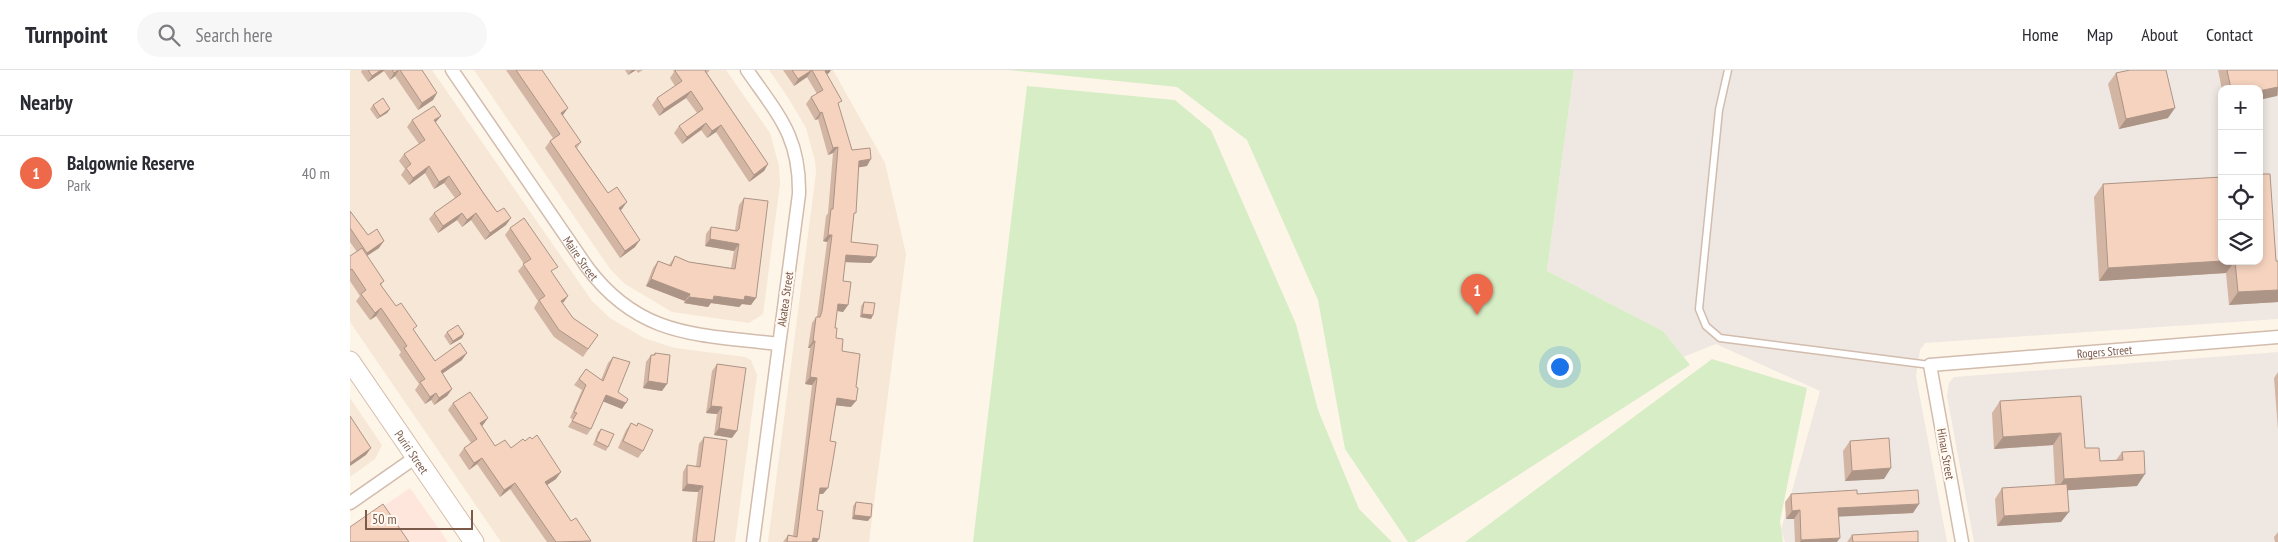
<!DOCTYPE html>
<html lang="en">
<head>
<meta charset="utf-8">
<style>
	body { margin:0; font-family:"PT Sans Narrow",sans-serif; background:#f7f7f7; color:#2b2b33 }
	.controls { position:absolute; right:15px; top:15px; display:grid; overflow:hidden; border-radius:10px; box-shadow:0 2px 8px #0003 }
	.controls button { width:45px; height:45px; display:grid; place-items:center; padding:0; border:0; border-bottom:1px solid #e1e1e2; background:#fff; color:#2b2b33; font:25px sans-serif }
	.scale { position:absolute; left:15px; bottom:12px; width:108px; box-sizing:border-box; padding-left:5px; border:2px solid #7b5a4a; border-top:0; font-size:14px; line-height:18px; white-space:nowrap; color:#7b5a4a; -webkit-text-stroke:4px #fff9f1; paint-order:stroke }
	.you { position:absolute; left:1209px; top:296px; width:18px; height:18px; margin:-12px; border:4px solid #fff; border-radius:50%; background:#1a73e8; box-shadow:0 0 0 8px #1a73e833 }
	.badge { display:grid; place-items:center; width:32px; height:32px; border-radius:50%; background:#ee6949; color:#fff; font-size:16px; font-weight:700 }
	.pin { position:absolute; translate:-50% -41px; filter:drop-shadow(0 1px 2px #0008) }
	.pin::after { content:''; position:absolute; top:26px; width:18px; height:15px; background:inherit; clip-path:polygon(0 0,100% 0,50% 100%) }
	.list { margin:0; padding:0; list-style:none }
	h2 { display:flex; justify-content:space-between; align-items:center; height:65px; margin:0; padding:0 20px; font-size:21px }
	h2 small { font-size:16px; font-weight:400; color:#7c7c81 }
	.list li { display:grid; grid-template-columns:32px 1fr auto; gap:15px; align-items:center; box-sizing:border-box; height:75px; padding:0 20px; border-top:1px solid #e1e1e2 }
	.list b { display:block; font-size:19px; white-space:nowrap }
	.list p { margin:0; font-size:16px; white-space:nowrap; color:#7c7c81 }
	.list em { font-size:16px; font-style:normal; color:#7c7c81 }
	.icon { flex:none; width:28px; height:28px; fill:none; stroke:currentColor; stroke-width:2; stroke-linecap:round; stroke-linejoin:round }
	.map { position:relative; flex:none; width:1928px; height:472px; overflow:hidden }
	header { display:flex; align-items:center; gap:30px; box-sizing:border-box; height:70px; padding:0 25px; background:#fff; border-bottom:1px solid #e1e1e2 }
	header strong { font-size:24px }
	nav { display:flex; gap:28px; margin-inline-start:auto; font-size:18px }
	.search { width:350px; height:45px; background:#f7f7f7; display:flex; align-items:center; gap:12px; box-sizing:border-box; padding:0 18px; border-radius:28px; color:#7c7c81; font-size:19px }
	main { display:flex }
	aside { flex:1; background:#fff }
	.map>svg:first-child { display:block }
	.residential { fill:#f6e7d7 }
	.commercial { fill:#fee6dd }
	.industrial { fill:#efe8e2; fill-rule:evenodd }
	.green { fill:#d7edc6 }
	.lines { fill:none; stroke-linecap:round; stroke-linejoin:round }
	.service-casing { stroke:#d2bcad; stroke-width:9 }
	.minor-casing { stroke:#d2bcad; stroke-width:15 }
	.secondary-casing { stroke:#d7bfad; stroke-width:21 }
	.service { stroke:#fff; stroke-width:6 }
	.minor { stroke:#fff; stroke-width:12 }
	.secondary { stroke:#fff; stroke-width:19 }
	.wall { fill:#d3b5a4 }
	.shaded-wall { fill:#ac9486 }
	.building { fill:#f5d3bf; stroke:#ac9486 }
	.labels { text-anchor:middle; dominant-baseline:central; stroke-width:4.5; stroke-linejoin:round; paint-order:stroke }
	.street-label { font-size:12px; fill:#7b5a4a; stroke:#fff9f1 }
</style>
</head>
<body>
<header>
<strong>Turnpoint</strong>
<div class="search"><svg class="icon" aria-label="search" viewBox="0 0 24 24"><circle cx="10" cy="10" r="6"/><path d="M15 15l6 6"/></svg>Search here</div>
<nav><a>Home</a><a>Map</a><a>About</a><a>Contact</a></nav>
</header>
<main>
<aside>
<h2>Nearby<small></small></h2>
<ul class="list">
<li><span class="badge">1</span><div><b>Balgownie Reserve</b><p>Park</p></div><em>40 m</em></li>
</ul>
</aside>
<div class="map">
<svg width="1928" height="472" viewBox="0 0 1928 472">
	<rect width="100%" height="100%" fill="#fef5e9"/>
	<path class="residential" d="M0,0H82L242,231L260,248L294,268L325,278L395,287L401,290L407,305L385,472H151L0,252Z
		M124,0H376L420,63L429,96L430,114L413,244L399,253L322,242L275,214L260,199Z
		M419,0H483L535,93L556,184L519,472H418L466,103L465,91L456,58L439,29Z
		M0,328L32,375L25,389L0,407Z"/>
	<path class="commercial" d="M60,418L98,472H0V459Z"/>
	<path class="industrial" d="M1224,0H1928V249L1575,273L1570,280L1566,306L1597,472H1435L1431,460L1470,321L1366,274L1333,287L1313,261L1197,201ZM1872,19H1909V191H1872Z
		M1928,282V472H1624L1597,326L1599,313L1604,307Z"/>
	<path class="green" d="M658,0H1224L1197,201L1313,261L1340,295L1064,472H1058L995,379L968,230L897,70L827,17Z
		M677,16L825,30L861,60L946,254L968,340L1009,439L1042,472H623Z
		M1362,289L1457,318L1430,451L1433,472H1115Z"/>
	<g class="lines">
		<g class="service-casing">
			<path id="service" d="M1378,0L1369,40L1349,239L1356,256L1370,268L1580,295"/>
		</g>
		<g class="minor-casing">
			<g id="minor">
				<path id="s1" d="M102,0L237,197C290,268 348,264 428,274"/>
				<path d="M397,0C428,45 450,66 449,124L403,472"/>
				<path d="M0,433L66,387"/>
				<path id="s2" d="M1612,472L1580,295L1928,267"/>
			</g>
		</g>
		<g class="secondary-casing">
			<g id="secondary">
				<path id="s3" d="M0,291L124,472"/>
			</g>
		</g>
		<use href="#service" class="service"/>
		<use href="#minor" class="minor"/>
		<use href="#secondary" class="secondary"/>
	</g>
	<path class="wall" d="M12,0H72L87,23L83,30L68,40L45,6L40,10L34,1L18,12L11,2Z
		M156,0H192L212,45L231,72L227,78L258,123L272,139L270,141L285,177L270,188L195,78L200,71L203,68Z
		M275,0H293L288,3L286,0L278,5Z
		M323,0H360L357,3L418,94L414,101L399,112L366,62L357,68L351,60L332,74L324,63L329,56L347,43L336,28L309,46L302,35L307,28L325,16L320,8L324,2Z
		M433,0H481L477,4L488,36L502,80L517,96L509,97L501,172L521,193L495,192L493,211L498,235L493,242L487,241L485,258L486,268L492,281L501,337L486,335L480,371L473,424H469L467,440V472H433L438,465L443,466L454,383L462,315L455,314L460,278H458L462,253L466,247H467L474,195L477,172L473,171L476,146L478,143L483,83L478,85L468,49L465,50L456,34L461,27L467,24L457,7L444,16Z
		M1868,0H1928V25L1927,26L1909,19H1872V20Z
		M1766,3L1818,48L1769,59L1758,14Z
		M23,35L40,39L37,43L27,49L20,39Z
		M62,50L86,53L156,155L135,170L121,150L112,157L107,150L88,163L79,149L84,143L105,128L94,113L84,119L75,103L59,115L51,105L55,99L49,91L54,84L69,74L57,57Z
		M1753,114L1872,191H1928V232L1879,235L1876,203L1749,211L1744,127Z
		M394,128L401,235L392,234L389,237L361,233L358,237L334,233L335,231L296,216L303,198L308,191L319,195L325,186L339,192L381,198L384,181L355,176L356,164L361,157L385,160L389,135Z
		M0,141L18,165L29,178L17,186L34,211L31,215L85,291L112,290L92,304L102,319L97,326L84,335L81,330L75,334L65,320L69,314L49,285L51,282L26,246L20,250L6,231L10,226L0,211V186L7,182L0,172Z
		M160,158L203,204L212,233L223,248L248,265L233,287L204,267L184,238L188,231L168,201L174,194L155,165Z
		M514,232L523,245L521,249L510,247L511,236Z
		M97,262L112,268L100,275L94,266Z
		M305,283L312,321L293,318L296,292L301,285H303Z
		M263,287L268,322L272,339L253,331L241,359L237,365L218,357L223,349L220,348L232,320L224,315L236,299L251,310L258,293Z
		M367,294L382,368L364,365L367,344L356,343L362,301Z
		M1928,302V360L1924,308Z
		M1731,326L1735,378L1750,391L1766,390L1772,382L1787,416L1717,420L1711,452L1647,456L1645,429L1652,418L1705,415L1703,375L1644,379L1642,343L1650,331Z
		M103,333L133,355L132,356L145,376L161,378L206,409L197,415L221,451L241,472H197L160,419L150,427L127,394L119,400L109,385L114,378L121,373L98,340Z
		M281,353L286,356L288,353L293,381L288,388L268,378L276,360Z
		M251,359L258,377L256,381L243,375L248,362Z
		M354,367L364,472H342L348,422L332,421L333,402L337,395L346,396L349,374Z
		M1500,371L1534,409L1495,411L1493,381Z
		M1441,424H1507L1563,443L1489,446L1487,472H1445L1444,449H1436L1435,432Z
		M506,432L518,451L502,449L503,436Z
		M1928,462V472H1925L1924,467Z
		M1502,465L1568,472H1497Z"/>
	<path class="shaded-wall" d="M31,0H35L18,12L22,6Z
		M49,0L45,6L40,10L44,3Z
		M282,0H286L278,5Z
		M462,0L457,7L444,16L448,9Z
		M477,0H481L479,3L471,8L475,1Z
		M1928,17L1927,26L1909,30V21Z
		M341,21L336,28L309,46L314,39Z
		M87,23L83,30L68,40L72,33Z
		M218,38L213,45L206,50L211,43Z
		M1825,38L1818,48L1769,59L1776,49Z
		M40,39L37,43L27,49L30,46Z
		M472,42L468,49L465,50L470,43Z
		M91,46L86,52L79,57L84,50Z
		M356,53L351,60L332,74L337,67Z
		M371,55L366,62L357,68L362,61Z
		M488,77L483,83L478,85L483,78Z
		M521,89L517,96L505,98L509,91Z
		M418,94L414,101L399,112L404,105Z
		M79,96L75,103L59,115L63,108Z
		M99,106L94,113L84,119L89,112Z
		M277,132L272,139L264,145L269,138Z
		M112,143L107,150L88,163L93,156Z
		M126,143L121,150L112,157L117,150Z
		M161,148L156,155L135,170L140,163Z
		M478,165H482L477,172L473,171Z
		M360,169L389,174L384,181L355,176Z
		M290,170L285,177L270,188L275,181Z
		M34,171L29,178L12,189L17,183Z
		M496,185L526,187L521,193L492,192Z
		M1872,191H1885L1876,203L1749,211L1758,198Z
		M301,209L340,224L335,231L296,216Z
		M1928,220V232L1879,235L1888,222Z
		M218,226L213,233L211,231Z
		M395,226L406,228L401,235L392,234L389,237L361,233L358,237L334,233L339,227Z
		M488,234L498,235L493,242L483,240Z
		M31,238L26,246L20,250L25,243Z
		M512,244L523,245L521,249L510,247Z
		M114,264L112,268L100,275L103,271Z
		M463,271H465L460,278H458Z
		M117,283L112,290L86,308L91,301Z
		M460,307L467,308L462,315L455,314Z
		M298,311L317,314L312,321L293,318Z
		M102,319L97,326L84,335L89,328Z
		M86,323L81,330L75,334L80,327Z
		M256,325L276,333L272,339L252,331Z
		M487,328L506,331L501,337L482,335Z
		M361,336L372,337L367,344L356,343Z
		M138,348L133,355L126,360L130,353Z
		M369,358L387,361L382,368L364,365Z
		M1711,363L1703,375L1644,379L1653,367Z
		M21,378L16,385L0,396V393Z
		M132,388L127,394L119,400L124,393Z
		M1541,398L1534,409L1495,411L1502,401Z
		M211,402L206,409L191,419L195,412Z
		M1795,404L1787,416L1706,421L1714,409Z
		M165,413L160,419L150,427L154,420Z
		M337,414L353,416L348,422L332,421Z
		M470,418H478L473,424H466Z
		M1569,434L1563,443L1482,447L1488,438Z
		M1450,440L1444,449H1436L1442,441Z
		M1719,442L1711,452L1647,456L1654,446Z
		M504,445L521,447L518,451L502,449Z
		M463,468L469,469L467,472H460Z
		M1490,468L1487,472H1450L1451,470Z"/>
	<path class="building" d="M18,0H31L22,6Z
		M42,0H49L44,3Z
		M50,0H72L87,23L72,33Z
		M166,0H192L218,38L211,43L231,72L225,76L258,123L267,117L277,132L269,138L290,170L275,181L200,71L210,64Z
		M326,0H356L355,1L418,94L404,105L371,55L362,61L356,53L337,67L329,56L353,39L341,21L314,39L307,28L332,11L325,1Z
		M442,0H462L448,9Z
		M462,0H477L475,1L492,31L488,33L502,80L520,78L521,89L509,91L506,143H504L501,172L528,175L526,187L496,185L493,211L501,212L498,235L488,234L485,258H487L486,268L493,269L492,281L510,284L506,317L508,318L506,331L487,328L480,371L486,372L482,396L478,418H470L467,440L473,441L469,469L463,468L462,472H437L438,465L447,467L458,376L467,308L460,307L465,271H463L466,247H470L472,241L479,188L482,165H478L481,139H483L488,77L483,78L472,42L470,43L461,27L473,20Z
		M1780,0H1816L1825,38L1776,49L1766,3Z
		M1877,0H1928V17L1909,21V19H1881Z
		M33,28L40,39L30,46L23,35Z
		M84,36L91,46L84,50L134,124L147,142L154,138L161,148L140,163L126,143L117,150L112,143L93,156L84,143L111,124L99,106L89,112L79,96L63,108L56,98L61,94L54,84L75,70L62,50Z
		M1909,104H1920L1926,191H1928V220L1888,222L1885,191H1909Z
		M1872,107V191L1758,198L1753,114Z
		M394,128L418,131L406,228L395,226L394,230L364,226L363,230L339,227L340,224L301,209L308,191L321,196L325,186L339,192L385,199L389,174L360,169L361,157L387,161L389,159Z
		M0,141L18,165L27,159L34,171L17,183L0,158Z
		M174,148L208,197L201,201L218,226L211,231L223,248L248,265L238,279L209,260L189,230L195,226L173,194L181,189L160,158Z
		M12,178L34,211L30,214L46,236L51,233L67,256L63,259L85,291L110,273L117,283L91,301L102,319L89,328L86,323L80,327L70,312L75,309L54,278L57,276L31,238L25,243L11,224L16,220L2,199L0,200V186Z
		M514,232L525,233L523,245L512,244Z
		M108,255L114,264L103,271L97,262Z
		M305,283L320,285L317,314L298,311L301,285H305Z
		M263,287L280,292L268,322L278,329L276,333L256,325L241,359L222,351L227,343L224,342L236,315L229,309L236,299L253,311Z
		M367,294L396,298L387,361L369,358L372,337L361,336Z
		M120,322L138,348L130,353L145,376L155,370L161,378L173,369L175,371L180,367L182,369L187,365L211,402L195,412L221,451L226,448L241,471L206,472L165,413L154,420L132,388L124,393L114,378L127,369L103,333Z
		M1731,326L1735,378H1749L1750,391L1773,390L1772,382L1794,381L1795,404L1714,409L1711,363L1653,367L1650,331Z
		M0,346L21,378L0,393Z
		M281,353L287,356L288,353L303,360L293,381L273,371Z
		M251,359L264,364L258,377L246,371Z
		M354,367L377,370L364,472H346L353,416L337,414V395L350,397Z
		M1539,368L1541,398L1502,401L1500,371Z
		M1717,414L1719,442L1654,446L1652,418Z
		M1507,420V424L1568,420L1569,434L1488,438L1490,468L1451,470L1450,440L1442,441L1441,424Z
		M506,432L522,434L521,447L504,445Z
		M33,434L59,472H0V457Z
		M1568,461V472H1503L1502,465Z"/>
	<g class="labels">
		<g class="street-label">
			<text stroke="none"><textPath href="#s1" startOffset="228">Maire Street</textPath></text>
			<text transform="translate(435 229) rotate(-82)">Akatea Street</text>
			<text stroke="none"><textPath href="#s2" startOffset="355">Rogers Street</textPath></text>
			<text stroke="none"><textPath href="#s3" startOffset="110">Puriri Street</textPath></text>
			<text transform="translate(1596 384) rotate(80)">Hinau Street</text>
		</g>
	</g>
</svg>
<div class="controls">
<button>+</button>
<button>−</button>
<button><svg class="icon" aria-label="locate" viewBox="0 0 24 24"><circle cx="12" cy="12" r="6"/><path d="M12 2v4M12 18v4M2 12h4M18 12h4"/></svg></button>
<button><svg class="icon" aria-label="layers" viewBox="0 0 24 24"><path d="M12 4l9 5-9 5-9-5zM3 14l9 5 9-5"/></svg></button>
</div>
<div class="scale">50 m</div>
<div class="you"></div>
<div class="pin badge" style="left:1127px;top:245px">1</div>
</div>
</main>
</body>
</html>
